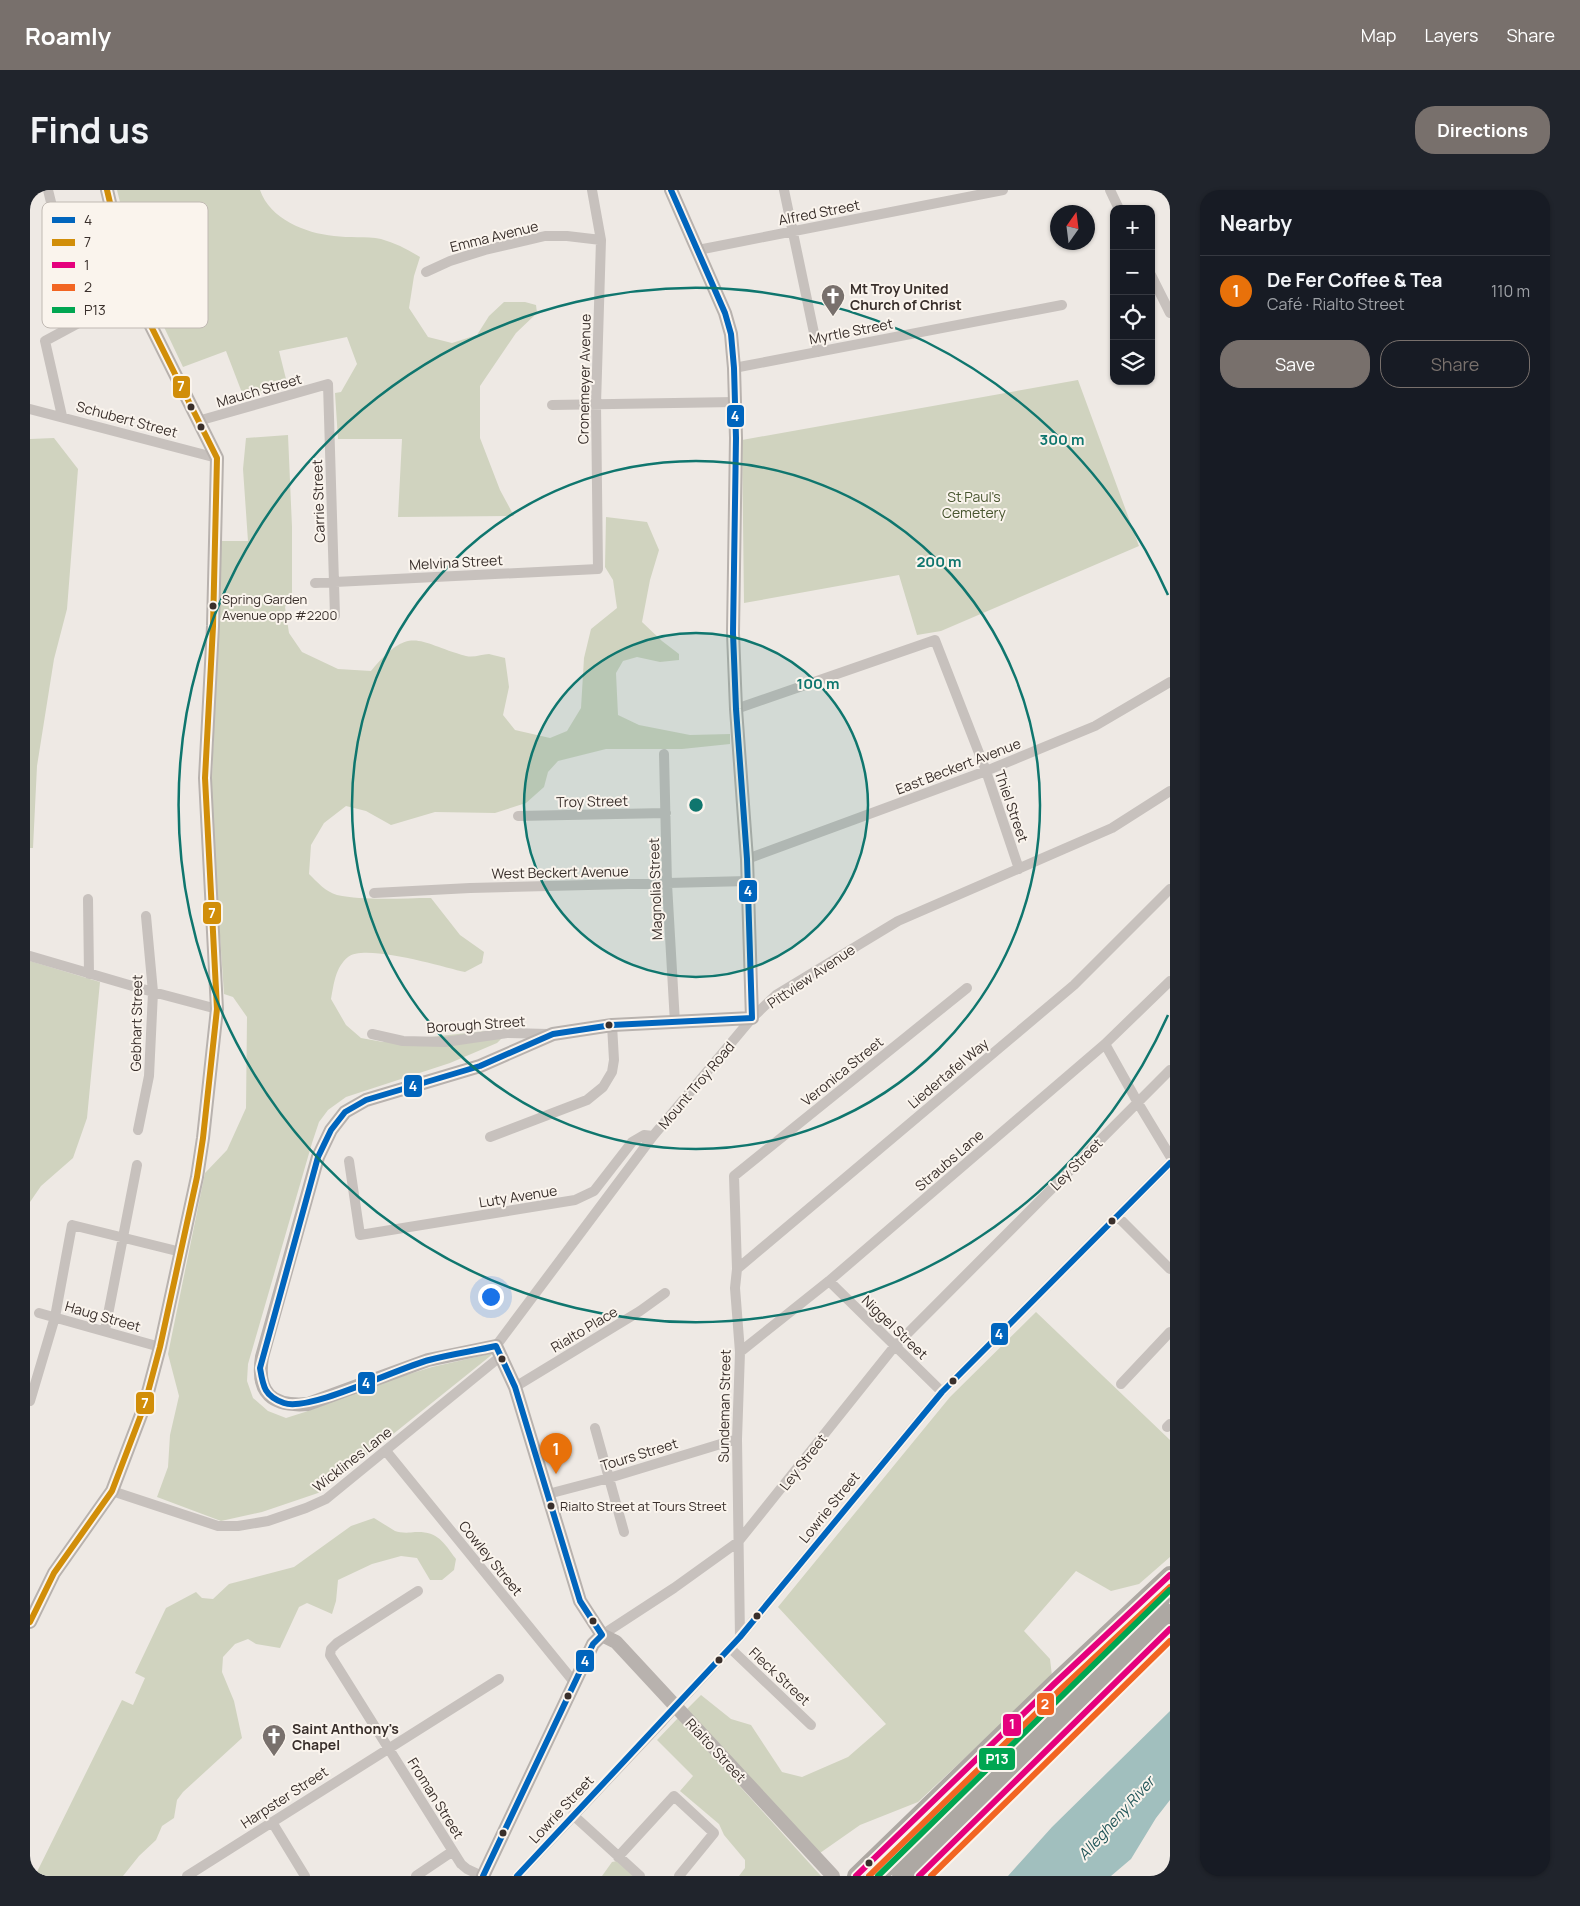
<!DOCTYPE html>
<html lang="en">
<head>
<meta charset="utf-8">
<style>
	body { margin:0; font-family:Manrope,sans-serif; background:#20242c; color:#f1f3f6 }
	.controls { position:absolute; right:15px; top:15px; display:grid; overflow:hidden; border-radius:10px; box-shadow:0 1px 4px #0004 }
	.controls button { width:45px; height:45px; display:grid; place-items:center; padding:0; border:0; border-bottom:1px solid #363941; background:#171b24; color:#f1f3f6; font:25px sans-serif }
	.compass { position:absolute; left:1020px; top:15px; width:45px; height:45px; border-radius:50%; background:#171b24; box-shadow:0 1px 4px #0004; rotate:14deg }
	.you { position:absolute; left:460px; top:1106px; width:18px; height:18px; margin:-12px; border:4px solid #fff; border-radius:50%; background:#1a73e8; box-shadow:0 0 0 8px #1a73e833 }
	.badge { display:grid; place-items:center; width:32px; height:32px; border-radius:50%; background:#78706c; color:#fff; font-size:16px; font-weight:700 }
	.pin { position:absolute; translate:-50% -41px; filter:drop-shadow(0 1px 2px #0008) }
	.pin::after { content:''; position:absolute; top:26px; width:18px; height:15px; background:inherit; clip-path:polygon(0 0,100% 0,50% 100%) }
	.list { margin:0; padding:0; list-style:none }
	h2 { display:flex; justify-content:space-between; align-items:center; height:65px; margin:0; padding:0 20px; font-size:21px }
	h2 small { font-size:16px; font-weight:400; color:#9ea1a6 }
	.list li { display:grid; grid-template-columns:32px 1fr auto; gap:15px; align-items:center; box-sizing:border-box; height:70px; padding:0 20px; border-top:1px solid #363941 }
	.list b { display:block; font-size:19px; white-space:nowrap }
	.list p { margin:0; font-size:16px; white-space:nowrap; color:#9ea1a6 }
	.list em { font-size:16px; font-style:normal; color:#9ea1a6 }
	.actions { display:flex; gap:10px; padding:15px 20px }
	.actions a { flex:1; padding:11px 0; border:1px solid #78706c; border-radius:20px; text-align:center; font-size:18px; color:#78706c }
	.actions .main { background:#78706c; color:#fff }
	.icon { flex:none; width:28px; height:28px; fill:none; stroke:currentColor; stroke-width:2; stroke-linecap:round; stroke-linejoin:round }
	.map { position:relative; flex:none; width:1140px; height:1686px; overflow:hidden; border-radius:20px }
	header { display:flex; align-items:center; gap:30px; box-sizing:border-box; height:70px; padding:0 25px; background:#78706c; color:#fff }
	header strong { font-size:24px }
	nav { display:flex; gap:28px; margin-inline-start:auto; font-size:18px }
	.intro { display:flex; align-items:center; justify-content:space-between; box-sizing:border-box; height:120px; padding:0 30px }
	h1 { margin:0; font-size:35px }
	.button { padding:12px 22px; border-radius:20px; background:#78706c; color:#fff; font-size:18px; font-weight:700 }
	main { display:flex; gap:30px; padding:0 30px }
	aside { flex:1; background:#171b24; border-radius:20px; box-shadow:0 1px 4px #0004 }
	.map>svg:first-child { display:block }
	.green { fill:#d0d3bf }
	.water { fill:#a1bfbe }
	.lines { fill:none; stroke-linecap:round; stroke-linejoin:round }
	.street { stroke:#c7c1bd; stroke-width:10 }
	.secondary { stroke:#b8b2ae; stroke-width:14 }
	.highway { stroke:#ada8a3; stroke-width:18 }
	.street-bridge { stroke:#c7c1bd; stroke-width:10 }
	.bus-1-casing { stroke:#faf4ed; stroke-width:10 }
	.bus-2-casing { stroke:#faf4ed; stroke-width:10 }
	.bus-3-casing { stroke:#faf4ed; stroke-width:10 }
	.bus-4-casing { stroke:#faf4ed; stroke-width:10 }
	.bus-5-casing { stroke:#faf4ed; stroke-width:10 }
	.bus-1 { stroke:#0065bd; stroke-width:6 }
	.bus-2 { stroke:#d18e09; stroke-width:6 }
	.bus-3 { stroke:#e5007d; stroke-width:6 }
	.bus-4 { stroke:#f26522; stroke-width:6 }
	.bus-5 { stroke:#00a651; stroke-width:6 }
	.ring { fill:none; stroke:#0f766e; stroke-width:2.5 }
	.bus-dot { fill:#392f2b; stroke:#faf4ed; stroke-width:2 }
	.labels { text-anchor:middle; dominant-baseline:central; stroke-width:4; stroke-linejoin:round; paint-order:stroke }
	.bus-label { font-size:13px; fill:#392f2b; stroke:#faf4ed; text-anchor:start }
	.street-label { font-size:14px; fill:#392f2b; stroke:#faf4ed }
	.poi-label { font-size:14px; font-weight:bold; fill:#392f2b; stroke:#faf4ed; text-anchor:start }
	.park-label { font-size:14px; fill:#495630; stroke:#faf4ed }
	.water-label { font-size:15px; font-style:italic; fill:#225659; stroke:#faf4ed }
	.key { fill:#faf4ed; stroke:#c0b9b3; stroke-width:1 }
	.key-label { font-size:14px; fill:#392f2b }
	.centre { fill:#0f766e; stroke:#faf4ed; stroke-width:2.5 }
	.ring-label { font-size:15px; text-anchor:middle; font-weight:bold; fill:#0f766e; stroke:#faf4ed; stroke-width:4; stroke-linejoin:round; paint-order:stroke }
	.line-badge { stroke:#faf4ed; stroke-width:2 }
	.badge-label { font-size:14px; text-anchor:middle; font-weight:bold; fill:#fff }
</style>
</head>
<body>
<header>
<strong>Roamly</strong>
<nav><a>Map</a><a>Layers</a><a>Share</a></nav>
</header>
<div class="intro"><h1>Find us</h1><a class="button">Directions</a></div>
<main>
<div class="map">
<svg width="1140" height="1686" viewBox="0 0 1140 1686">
	<rect width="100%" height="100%" fill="#eee9e4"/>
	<path class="green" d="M87,0H230C240,29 275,43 304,46C319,48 336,46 351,49C365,53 377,59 390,67L384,86L379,118L398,147L422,153L447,145L459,126L474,112H495L506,115L507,123L486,143L450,196V248L470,300L484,326L368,327L372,249H308L305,203L311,202L327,174L317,147L249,161L258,197L214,208L196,161L153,177L106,78Z
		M1048,190L1109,356L911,441L887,445L869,385L714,413L712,250Z
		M258,245L262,337V404L255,417L259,443L272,462L308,479L341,481C381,433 387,453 436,466C444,468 452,464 459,464C464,465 470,467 475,468L479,497L473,525L485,540L520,548L537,541L551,518L554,468L561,439L587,418L583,390L575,377L576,327L617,332L629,360L620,390L612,432L632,451L649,464V470L630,472L607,467L593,471L586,483L588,525L609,535L660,545L700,544V554L652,559H576L528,571L518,582L514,597L496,613L465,623L405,622L361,635L336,621L316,616L294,633L281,655L279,684C287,692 296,702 307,705C334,711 373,708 401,708L430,745L454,762L452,773L435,782C413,777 335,753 318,767C305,778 304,794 301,809L316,835L331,848L353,852L456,841L476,844L467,853L420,873L316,907L298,920L289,932L282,953L227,1143L218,1174L217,1191L223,1208L238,1221L256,1228L275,1222L360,1190L402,1177L464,1163L291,1302L232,1322L191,1331L127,1307L138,1277L140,1245L149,1206L138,1164L175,983L197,960L216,918L217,827L203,807L194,804L181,615L191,351H218L213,279L216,248Z
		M24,248L48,279L37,419L24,469L7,576L3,658H0V249Z
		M0,771L70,792L57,928L43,968L11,996L0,1012Z
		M1006,1122L1140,1250V1367L1109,1394L1081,1401L1046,1381L994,1441L1020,1469L1022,1486L888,1612L830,1635L790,1663L657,1519L671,1505L701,1529L721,1535L752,1582L772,1587L818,1567L856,1534L748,1417L920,1207Z
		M344,1328C351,1332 358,1337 365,1341C370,1343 379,1343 385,1342C407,1341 413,1351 426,1369L424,1380L412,1390H400L387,1368L371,1366L342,1374L308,1390L306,1411L302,1424L277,1413L269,1417L250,1458L226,1454L218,1449L205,1454L193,1467L192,1482L204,1511L212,1548L153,1602L147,1610L144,1628L132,1636L126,1650L109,1666L93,1686H5L92,1510L103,1515L115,1488L105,1483L136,1418L166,1402L172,1408L183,1409L199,1394L264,1377L321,1336Z
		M648,1528L791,1686H709L715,1678V1670L694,1645L689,1634L650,1601L663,1586L627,1550Z
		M592,1670L610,1686H572L582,1672Z"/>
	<path class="water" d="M1140,1521V1610L1126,1628L1101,1669L1081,1686H978L1022,1637Z"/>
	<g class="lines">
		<path class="street" d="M18,0L39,85L54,130
			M754,0L788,162
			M1080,0L1089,19
			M668,60L973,0
			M396,82L420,71L455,60L515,46H537L571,50
			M1121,85L1140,123
			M704,178L1032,115
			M522,215L705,212
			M0,219L187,268
			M32,226L15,151L54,130L107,108
			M168,231L298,194L305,426
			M285,393L568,379L566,214L571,50L562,0
			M706,519L905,450L956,581L989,679
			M634,564L637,694L645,833
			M488,626L636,623
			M717,669L956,581L1065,536L1140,492
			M344,703L440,698L718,691
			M58,709L59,784
			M0,766L123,802L187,819
			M342,844L373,851L415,852L477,843L519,844
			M1075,854L1108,913L1140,966
			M108,940L119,886L123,802L116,726
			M460,947L557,910L573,897L582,882L584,870L582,835
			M319,971L330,1045L545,1010L564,1001L602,952L614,945L623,946
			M1087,1026L1140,1079
			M707,1079L1044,795L1140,699
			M799,1091L912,1202
			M9,1123L130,1157
			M75,1140L107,975
			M466,1156L623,946L722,828L746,805L868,731L1082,638L1140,601
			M710,1162L799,1091L1075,854L1140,791
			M1091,1194L1140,1142
			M485,1197L610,1121L635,1103
			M0,1211L25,1127L42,1035L151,1062
			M1137,1237L1140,1234
			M565,1238L594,1342
			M356,1261L544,1492
			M82,1301L188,1336H208L238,1331L276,1318L296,1309L471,1166
			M518,1304L579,1288L707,1249
			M388,1401L307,1453L301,1459L300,1465L431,1674L437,1679L452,1686
			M572,1445L644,1398L708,1352L864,1157L1140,880
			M710,1447L707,1249L710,1162L705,1098L707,1079L704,986L937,798
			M700,1458L781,1535
			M659,1502L710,1447L912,1202L1140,973
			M543,1625L610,1686
			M242,1632L275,1686
			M588,1667L644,1606L684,1643L649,1686
			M157,1686L469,1489
			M386,1686L423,1661
			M487,1686L632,1532"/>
		<path class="secondary" d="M641,0L695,123L701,144L704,178L706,248L703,443L706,519L717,669L722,828L582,835L523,844L450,876L336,910L315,922L301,940L288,967L232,1167C226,1203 242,1217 278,1214L398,1170L466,1156L485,1197L550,1411L572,1445L586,1452L803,1686
			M0,1432L24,1383L82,1301L114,1217L130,1157L167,987L173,948L187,819L175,588L183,436L187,268L107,108L95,76L77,0
			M453,1686L563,1454L572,1445"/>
		<path class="highway" d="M826,1686L1024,1494L1140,1385
			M848,1686L1131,1410
			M871,1686L1140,1423
			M889,1686L971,1605"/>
		<path class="street-bridge" d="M632,1532L659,1502"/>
		<g class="bus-1-casing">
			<path id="bus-1" d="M453,1686L563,1454L572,1445L550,1411L485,1197L466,1156C444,1161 421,1164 399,1170C368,1178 279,1222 254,1213C234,1206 233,1196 230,1178L288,967L301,940L315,922L336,910L450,876L523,844L582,835L722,828L717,669L706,519L703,443L706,248L704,178L701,144L695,123L641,0
				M487,1686L710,1447L912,1202L1140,973"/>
		</g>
		<g class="bus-2-casing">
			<path id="bus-2" d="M0,1432L24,1383L82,1301L114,1217L130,1157L167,987L173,948L187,819L175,588L183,436L187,268L107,108L95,76L77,0"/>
		</g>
		<g class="bus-3-casing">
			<path id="bus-3" d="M826,1686L1024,1494L1140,1385
				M889,1686L1140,1439"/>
		</g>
		<g class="bus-4-casing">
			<path id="bus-4" d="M839,1686L1030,1500L1140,1397
				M901,1686L1140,1451"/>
		</g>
		<g class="bus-5-casing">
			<path id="bus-5" d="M848,1686L1140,1400"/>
		</g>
		<use href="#bus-1" class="bus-1"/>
		<use href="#bus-2" class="bus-2"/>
		<use href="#bus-3" class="bus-3"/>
		<use href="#bus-4" class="bus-4"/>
		<use href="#bus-5" class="bus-5"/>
	</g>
	<circle cx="666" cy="615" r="172" fill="#0f766e" fill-opacity=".12"/>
	<g class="ring">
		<circle cx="666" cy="615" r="172"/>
		<circle cx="666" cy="615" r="344"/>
		<path d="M1138 825A517 517 0 1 1 1138 405"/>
	</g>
	<defs>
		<g id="church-pin" transform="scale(1.25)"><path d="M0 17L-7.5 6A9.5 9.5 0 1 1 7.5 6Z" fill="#78706c" stroke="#faf4ed"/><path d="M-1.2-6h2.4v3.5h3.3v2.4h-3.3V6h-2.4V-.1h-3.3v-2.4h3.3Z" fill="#fff"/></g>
	</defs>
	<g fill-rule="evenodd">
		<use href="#church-pin" x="803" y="106"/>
		<use href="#church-pin" x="244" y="1546"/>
	</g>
	<g class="bus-dot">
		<circle cx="161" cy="217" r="4.5"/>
		<circle cx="171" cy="237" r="4.5"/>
		<circle cx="183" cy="416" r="4.5"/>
		<circle cx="579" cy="835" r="4.5"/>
		<circle cx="1082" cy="1031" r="4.5"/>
		<circle cx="472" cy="1169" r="4.5"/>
		<circle cx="923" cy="1191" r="4.5"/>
		<circle cx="521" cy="1316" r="4.5"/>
		<circle cx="727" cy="1426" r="4.5"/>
		<circle cx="563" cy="1431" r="4.5"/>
		<circle cx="689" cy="1470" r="4.5"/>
		<circle cx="538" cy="1506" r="4.5"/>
		<circle cx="473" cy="1643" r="4.5"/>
		<circle cx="839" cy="1673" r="4.5"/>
	</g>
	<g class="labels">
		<g class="bus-label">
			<text x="192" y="409">Spring Garden<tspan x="192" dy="16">Avenue opp #2200</tspan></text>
			<text x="530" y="1316">Rialto Street at Tours Street</text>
		</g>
		<g class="street-label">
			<text transform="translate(789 22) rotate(-11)">Alfred Street</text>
			<text transform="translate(464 46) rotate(-14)">Emma Avenue</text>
			<text transform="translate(821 141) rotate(-11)">Myrtle Street</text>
			<text transform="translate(554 189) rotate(-89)">Cronemeyer Avenue</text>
			<text transform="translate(229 200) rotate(-16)">Mauch Street</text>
			<text transform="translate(97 229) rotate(15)">Schubert Street</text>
			<text transform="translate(288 311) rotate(-92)">Carrie Street</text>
			<text transform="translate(426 372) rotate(-3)">Melvina Street</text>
			<text transform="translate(928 576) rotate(-21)">East Beckert Avenue</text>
			<text transform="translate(562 611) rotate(-1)">Troy Street</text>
			<text transform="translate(982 616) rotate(71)">Thiel Street</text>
			<text transform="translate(530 682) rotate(-1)">West Beckert Avenue</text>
			<text transform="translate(625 699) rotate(-92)">Magnolia Street</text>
			<text transform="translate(781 786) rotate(-34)">Pittview Avenue</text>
			<text transform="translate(106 833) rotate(-89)">Gebhart Street</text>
			<text transform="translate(446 834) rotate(-4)">Borough Street</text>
			<text transform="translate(812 881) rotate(-39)">Veronica Street</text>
			<text transform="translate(918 883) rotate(-40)">Liedertafel Way</text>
			<text transform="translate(666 895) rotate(-50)">Mount Troy Road</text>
			<text transform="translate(919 970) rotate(-41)">Straubs Lane</text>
			<text transform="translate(1046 974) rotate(-45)">Ley Street</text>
			<text transform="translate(488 1006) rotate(-9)">Luty Avenue</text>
			<text transform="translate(73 1126) rotate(16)">Haug Street</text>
			<text transform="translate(865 1137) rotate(44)">Niggel Street</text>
			<text transform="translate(554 1139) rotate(-31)">Rialto Place</text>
			<text transform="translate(694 1216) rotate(-89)">Sundeman Street</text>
			<text transform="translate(609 1264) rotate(-17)">Tours Street</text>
			<text transform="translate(322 1269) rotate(-38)">Wicklines Lane</text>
			<text transform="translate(773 1272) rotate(-52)">Ley Street</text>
			<text transform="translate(799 1317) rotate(-51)">Lowrie Street</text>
			<text transform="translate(461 1368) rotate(51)">Cowley Street</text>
			<text transform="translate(750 1486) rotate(43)">Fleck Street</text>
			<text transform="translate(686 1560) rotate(47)">Rialto Street</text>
			<text transform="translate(254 1607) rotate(-33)">Harpster Street</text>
			<text transform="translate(406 1608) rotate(58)">Froman Street</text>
			<text transform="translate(531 1619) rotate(-47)">Lowrie Street</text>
		</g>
		<g class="poi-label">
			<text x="820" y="98">Mt Troy United<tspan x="820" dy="16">Church of Christ</tspan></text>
			<text x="262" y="1538">Saint Anthony's<tspan x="262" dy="16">Chapel</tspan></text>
		</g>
		<g class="park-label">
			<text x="944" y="306">St Paul's<tspan x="944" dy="16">Cemetery</tspan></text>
		</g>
		<g class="water-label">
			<text transform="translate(1086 1628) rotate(-48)">Allegheny River</text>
		</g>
	</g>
	<rect x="12" y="12" width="166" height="126" rx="8" class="key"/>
	<rect x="22" y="27" width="23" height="6" fill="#0065bd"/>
	<rect x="22" y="49" width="23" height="7" fill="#d18e09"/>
	<rect x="22" y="72" width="23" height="6" fill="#e5007d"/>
	<rect x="22" y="94" width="23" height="7" fill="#f26522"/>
	<rect x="22" y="117" width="23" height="6" fill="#00a651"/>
	<g class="key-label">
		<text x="54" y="35">4</text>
		<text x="54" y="57">7</text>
		<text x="54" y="80">1</text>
		<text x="54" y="102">2</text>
		<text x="54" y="125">P13</text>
	</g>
	<circle cx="666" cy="615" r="8" class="centre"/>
	<g class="ring-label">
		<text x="1032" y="255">300 m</text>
		<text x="909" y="377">200 m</text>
		<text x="788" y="499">100 m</text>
	</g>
	<g class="line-badge">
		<rect x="142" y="185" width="19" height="24" rx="5" fill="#d18e09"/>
		<rect x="696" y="214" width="19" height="24" rx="5" fill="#0065bd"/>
		<rect x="708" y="689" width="20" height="24" rx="5" fill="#0065bd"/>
		<rect x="172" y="711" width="20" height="24" rx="5" fill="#d18e09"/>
		<rect x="373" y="884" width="20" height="24" rx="5" fill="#0065bd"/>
		<rect x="960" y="1132" width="19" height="24" rx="5" fill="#0065bd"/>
		<rect x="327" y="1181" width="19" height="24" rx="5" fill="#0065bd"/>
		<rect x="105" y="1201" width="20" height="24" rx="5" fill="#d18e09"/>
		<rect x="545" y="1459" width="20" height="24" rx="5" fill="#0065bd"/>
		<rect x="1006" y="1502" width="19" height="24" rx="5" fill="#f26522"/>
		<rect x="972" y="1523" width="20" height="24" rx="5" fill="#e5007d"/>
		<rect x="948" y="1557" width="38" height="24" rx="5" fill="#00a651"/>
	</g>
	<g class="badge-label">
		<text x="151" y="201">7</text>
		<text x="705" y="231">4</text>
		<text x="718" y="706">4</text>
		<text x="182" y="728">7</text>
		<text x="383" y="901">4</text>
		<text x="969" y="1149">4</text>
		<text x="336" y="1198">4</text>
		<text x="115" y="1218">7</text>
		<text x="555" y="1476">4</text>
		<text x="1015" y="1519">2</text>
		<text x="982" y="1539">1</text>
		<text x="967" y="1574">P13</text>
	</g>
</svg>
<div class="controls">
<button>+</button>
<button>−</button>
<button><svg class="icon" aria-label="locate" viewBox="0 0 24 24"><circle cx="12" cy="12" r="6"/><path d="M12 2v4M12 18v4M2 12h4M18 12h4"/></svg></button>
<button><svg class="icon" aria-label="layers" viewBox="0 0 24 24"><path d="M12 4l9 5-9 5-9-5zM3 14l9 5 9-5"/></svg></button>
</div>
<svg class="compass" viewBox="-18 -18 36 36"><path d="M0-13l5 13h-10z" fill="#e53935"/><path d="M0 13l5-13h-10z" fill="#9ea1a6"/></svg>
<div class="you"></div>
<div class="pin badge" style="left:526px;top:1284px;background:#e8710a">1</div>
</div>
<aside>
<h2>Nearby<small></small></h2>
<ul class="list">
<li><span class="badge" style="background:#e8710a">1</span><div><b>De Fer Coffee &amp; Tea</b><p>Café · Rialto Street</p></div><em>110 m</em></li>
</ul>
<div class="actions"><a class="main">Save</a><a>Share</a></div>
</aside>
</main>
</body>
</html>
